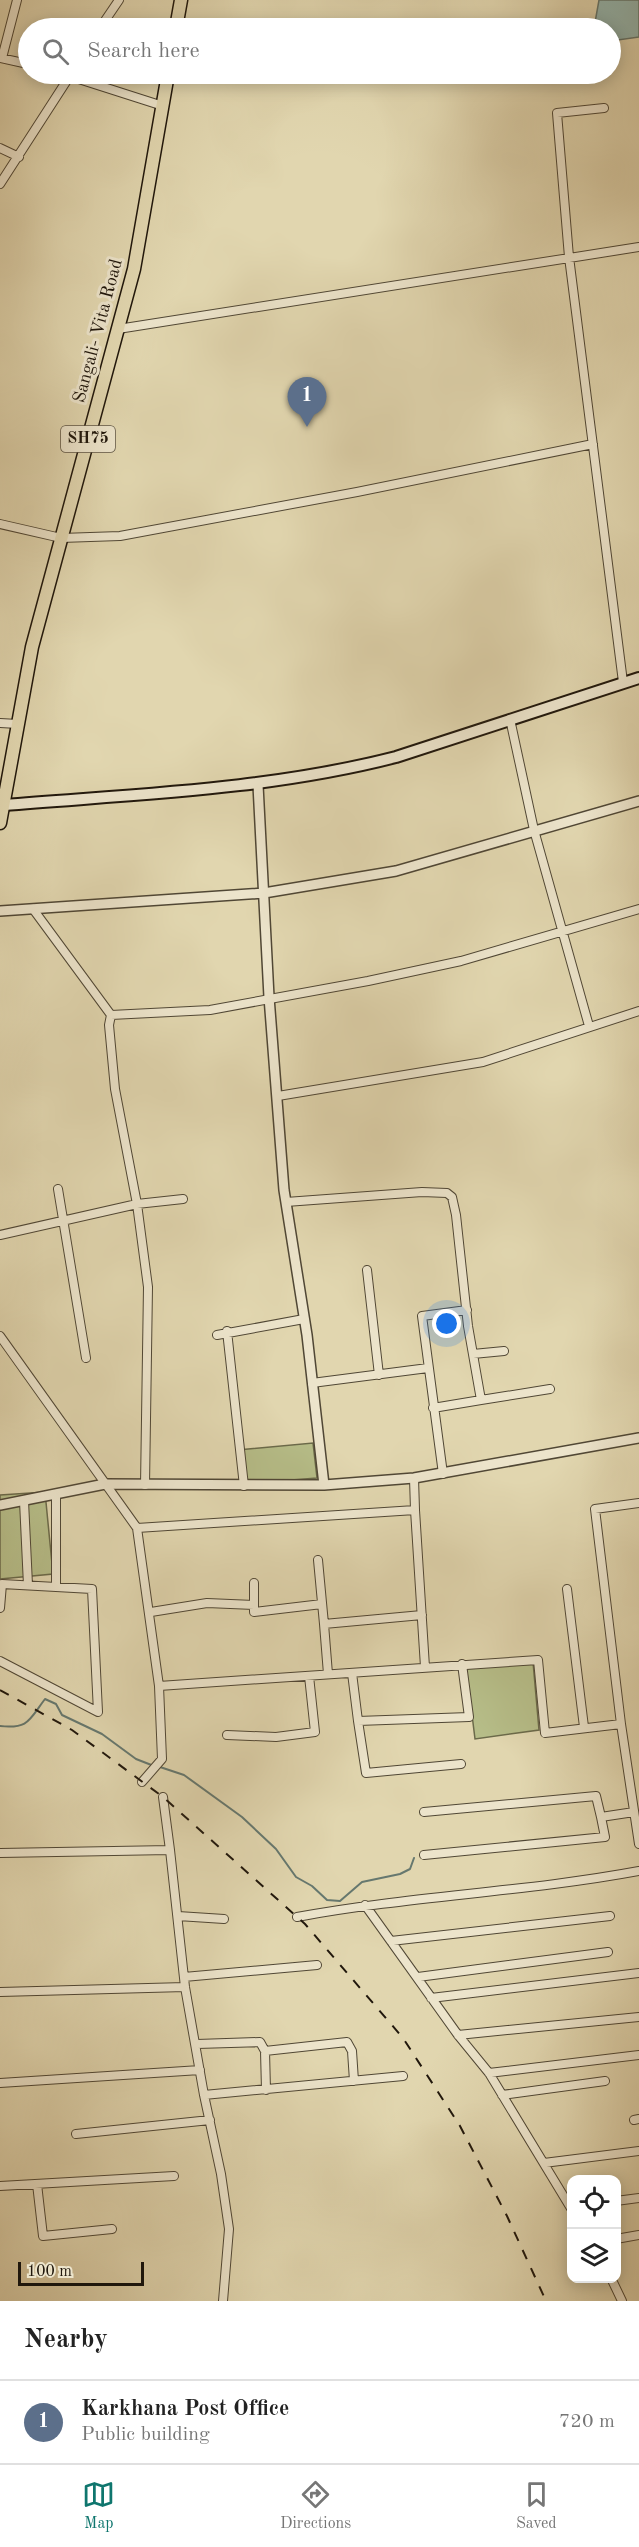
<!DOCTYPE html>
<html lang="en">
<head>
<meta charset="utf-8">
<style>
	body { margin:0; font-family:"Old Standard TT",serif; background:#f6f6f6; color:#222 }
	.controls { position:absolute; right:18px; bottom:18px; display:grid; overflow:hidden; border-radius:12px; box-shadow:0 3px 15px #0003 }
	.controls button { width:54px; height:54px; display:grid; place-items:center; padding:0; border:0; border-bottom:2px solid #e0e0e0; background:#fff; color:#222; font:30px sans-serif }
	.scale { position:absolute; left:18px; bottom:15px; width:126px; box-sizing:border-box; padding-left:6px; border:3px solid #20170c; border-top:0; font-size:16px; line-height:21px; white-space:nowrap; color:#20170c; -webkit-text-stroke:4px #ece4cb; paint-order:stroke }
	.you { position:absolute; left:447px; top:1324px; width:21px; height:21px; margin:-15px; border:4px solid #fff; border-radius:50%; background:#1a73e8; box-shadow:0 0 0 9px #1a73e833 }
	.badge { display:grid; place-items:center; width:39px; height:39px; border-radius:50%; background:#0f766e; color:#fff; font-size:20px; font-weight:700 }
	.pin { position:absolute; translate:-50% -50px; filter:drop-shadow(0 2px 3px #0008) }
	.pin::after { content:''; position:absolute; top:32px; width:21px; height:18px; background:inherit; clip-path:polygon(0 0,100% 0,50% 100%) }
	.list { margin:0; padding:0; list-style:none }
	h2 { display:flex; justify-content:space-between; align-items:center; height:78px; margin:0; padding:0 24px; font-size:26px }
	h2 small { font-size:20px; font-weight:400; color:#767676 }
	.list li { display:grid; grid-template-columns:39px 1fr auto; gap:18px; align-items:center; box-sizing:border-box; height:84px; padding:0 24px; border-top:2px solid #e0e0e0 }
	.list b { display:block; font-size:22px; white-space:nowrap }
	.list p { margin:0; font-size:20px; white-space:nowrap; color:#767676 }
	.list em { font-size:20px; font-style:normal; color:#767676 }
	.icon { flex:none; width:33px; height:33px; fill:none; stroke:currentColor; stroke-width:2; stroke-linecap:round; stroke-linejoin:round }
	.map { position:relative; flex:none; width:639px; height:2301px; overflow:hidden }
	.search { position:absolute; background:#fff; box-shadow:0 3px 15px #0003; left:18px; right:18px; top:18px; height:66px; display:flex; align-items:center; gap:15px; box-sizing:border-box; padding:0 21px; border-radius:33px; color:#767676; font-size:22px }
	.sheet { height:162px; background:#fff }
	nav { display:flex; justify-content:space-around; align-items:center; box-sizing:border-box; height:84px; border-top:2px solid #e0e0e0; background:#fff; font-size:16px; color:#767676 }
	nav a { display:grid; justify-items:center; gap:3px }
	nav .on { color:#0f766e }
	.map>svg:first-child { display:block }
	.green { fill:#b6bd88; stroke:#6b6a4a; stroke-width:1.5 }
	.water { fill:#95b8b1; stroke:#66786f; stroke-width:1.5 }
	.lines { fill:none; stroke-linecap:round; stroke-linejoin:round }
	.stream { stroke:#66786f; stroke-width:2 }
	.minor-casing { stroke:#504735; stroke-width:10 }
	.tertiary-casing { stroke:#504735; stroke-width:12 }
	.secondary-casing { stroke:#20170c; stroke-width:14 }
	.primary-casing { stroke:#20170c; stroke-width:15 }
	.minor { stroke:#ece4cb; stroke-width:8 }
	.tertiary { stroke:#ece4cb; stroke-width:9 }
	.secondary { stroke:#ece4cb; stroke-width:10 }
	.primary { stroke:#e1d6af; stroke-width:12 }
	.rail { stroke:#20170c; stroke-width:2; stroke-dasharray:10 10; stroke-linecap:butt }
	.labels { text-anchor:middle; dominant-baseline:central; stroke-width:6; stroke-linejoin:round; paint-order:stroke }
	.shield { fill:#ece4cb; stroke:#5d5445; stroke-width:1.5 }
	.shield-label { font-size:16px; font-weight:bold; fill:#20170c }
	.street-label { font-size:18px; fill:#20170c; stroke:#ece4cb }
</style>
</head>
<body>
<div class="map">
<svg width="639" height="2301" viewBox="0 0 639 2301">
	<rect width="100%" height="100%" fill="#e1d6af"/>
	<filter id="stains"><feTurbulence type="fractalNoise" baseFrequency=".00333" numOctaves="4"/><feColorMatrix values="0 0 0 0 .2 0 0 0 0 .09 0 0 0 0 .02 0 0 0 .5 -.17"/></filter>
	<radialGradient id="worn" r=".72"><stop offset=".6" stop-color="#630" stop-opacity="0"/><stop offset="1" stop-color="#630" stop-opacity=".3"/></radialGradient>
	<path class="green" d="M313,1443L317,1478L241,1484L238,1450Z
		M45,1492L53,1574L0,1579V1495Z
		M533,1662L539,1730L475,1739L466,1666Z"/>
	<path class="water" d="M599,0H639V37L611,41L610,28H594Z"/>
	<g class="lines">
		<path class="stream" d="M0,1726C29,1729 29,1720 45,1699L56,1704L62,1715L102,1734L136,1759L154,1766
			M160,1767L184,1775L242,1817L276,1849L296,1877L312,1886L327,1900L340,1901L362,1882L400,1874L410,1869L414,1858"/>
		<g class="minor-casing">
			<path id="minor" d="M100,28L119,0
				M0,58L28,64
				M2,58L17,0
				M63,74L163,106
				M604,108L557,113L569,257L623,682
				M0,148L19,157
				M0,184L71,74
				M118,329L639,247
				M0,524L61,538L120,536L357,492L593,444
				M510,719L534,830L589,1026
				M0,723L18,724
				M33,909L111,1015L109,1025L115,1089L137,1204L148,1287L145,1485
				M111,1015L210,1010L368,981L461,961L639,909
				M278,1096L483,1062L639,1011
				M58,1189L86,1358
				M286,1202L422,1192L447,1193L452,1197L456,1215L468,1326L481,1400L433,1408
				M0,1235L137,1204L183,1199
				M367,1270L379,1375
				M227,1331L244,1486
				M217,1335L304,1319
				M0,1336L137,1528L159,1686
				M473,1354L504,1351
				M312,1383L428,1368
				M481,1400L550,1389
				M443,1474L422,1316L467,1310
				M56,1495V1587
				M24,1501L28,1585
				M639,1503L595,1509L621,1724L639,1844
				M415,1510L425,1667
				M137,1528L415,1510L414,1478
				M318,1560L324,1624
				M254,1583V1612L322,1604
				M567,1589L584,1727
				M0,1608L2,1584L92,1589L98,1712L0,1661
				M151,1612L207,1603L254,1605
				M352,1673L358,1721
				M328,1674L324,1624L422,1615
				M227,1735L276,1737L315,1732L309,1676
				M461,1764L366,1773L358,1721L469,1717L462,1664
				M142,1782L162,1759L159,1686L538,1660L545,1733L621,1724
				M163,1797L170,1850
				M424,1812L596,1796L601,1817L634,1812
				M0,1853L170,1850L185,1987L204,2095L403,2076
				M424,1855L605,1837L601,1817
				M365,1905L458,2035L489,2073L572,2210
				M178,1916L224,1919
				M297,1917C410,1896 526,1892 639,1871
				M391,1941L610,1916
				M184,1977L317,1965
				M418,1977L608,1952
				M0,1992L185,1987
				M431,1998L639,1973
				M458,2035L639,2017
				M197,2044L260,2042L265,2051L266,2090
				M265,2051L347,2042L352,2051L354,2081
				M489,2073L639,2055
				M0,2083L200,2070
				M204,2095L221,2174L229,2229L223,2301
				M502,2095L605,2081
				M634,2120L639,2119
				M76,2134L210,2120
				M544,2163L639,2151
				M37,2184L43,2236L112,2229
				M0,2186L174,2176
				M616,2201L639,2198
				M616,2239L639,2235
				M611,2278L622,2301"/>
		</g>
		<g class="tertiary-casing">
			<path id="tertiary" d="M258,785L269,997L284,1190L307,1335L324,1485
				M0,911L264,893L396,871L639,801
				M0,1505L105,1484L324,1485L414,1478L639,1438"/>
		</g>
		<g class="secondary-casing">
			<path id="secondary" d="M4,805C136,794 268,790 396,757L639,678"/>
		</g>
		<g class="primary-casing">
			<path id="primary" d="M176,28L181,0
				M0,823L32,647L134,269L168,74"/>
		</g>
		<use href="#minor" class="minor"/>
		<use href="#tertiary" class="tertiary"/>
		<use href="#secondary" class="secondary"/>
		<use href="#primary" class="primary"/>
		<path class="rail" d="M0,1690L72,1730L163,1797L305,1924L403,2038L460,2126L507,2216L546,2301"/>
	</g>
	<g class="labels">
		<rect class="shield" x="61" y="426" width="54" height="26" rx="4.5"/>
		<g class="shield-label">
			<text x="88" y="439">SH75</text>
		</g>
		<g class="street-label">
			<text transform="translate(98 331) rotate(-75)">Sangali- Vita Road</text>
		</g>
	</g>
	<rect width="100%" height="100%" filter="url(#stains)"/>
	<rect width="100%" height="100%" fill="url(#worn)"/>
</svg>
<div class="controls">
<button><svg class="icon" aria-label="locate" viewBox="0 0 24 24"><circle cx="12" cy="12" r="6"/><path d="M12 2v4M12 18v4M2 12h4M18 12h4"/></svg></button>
<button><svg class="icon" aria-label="layers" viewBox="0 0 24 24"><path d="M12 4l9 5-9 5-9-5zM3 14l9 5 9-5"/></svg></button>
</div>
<div class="scale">100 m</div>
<div class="you"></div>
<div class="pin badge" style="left:307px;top:427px;background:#5c6f8a">1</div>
<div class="search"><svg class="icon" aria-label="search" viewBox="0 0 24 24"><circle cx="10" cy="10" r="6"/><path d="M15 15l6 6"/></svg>Search here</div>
</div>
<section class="sheet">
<h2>Nearby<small></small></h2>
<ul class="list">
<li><span class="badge" style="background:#5c6f8a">1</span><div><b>Karkhana Post Office</b><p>Public building</p></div><em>720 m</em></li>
</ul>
</section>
<nav>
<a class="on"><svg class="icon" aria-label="map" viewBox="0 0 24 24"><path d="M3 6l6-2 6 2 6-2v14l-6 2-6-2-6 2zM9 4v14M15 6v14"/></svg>Map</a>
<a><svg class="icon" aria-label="directions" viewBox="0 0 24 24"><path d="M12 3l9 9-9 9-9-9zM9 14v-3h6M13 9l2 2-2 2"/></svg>Directions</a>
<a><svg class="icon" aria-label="saved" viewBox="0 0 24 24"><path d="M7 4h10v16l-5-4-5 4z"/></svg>Saved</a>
</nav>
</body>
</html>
